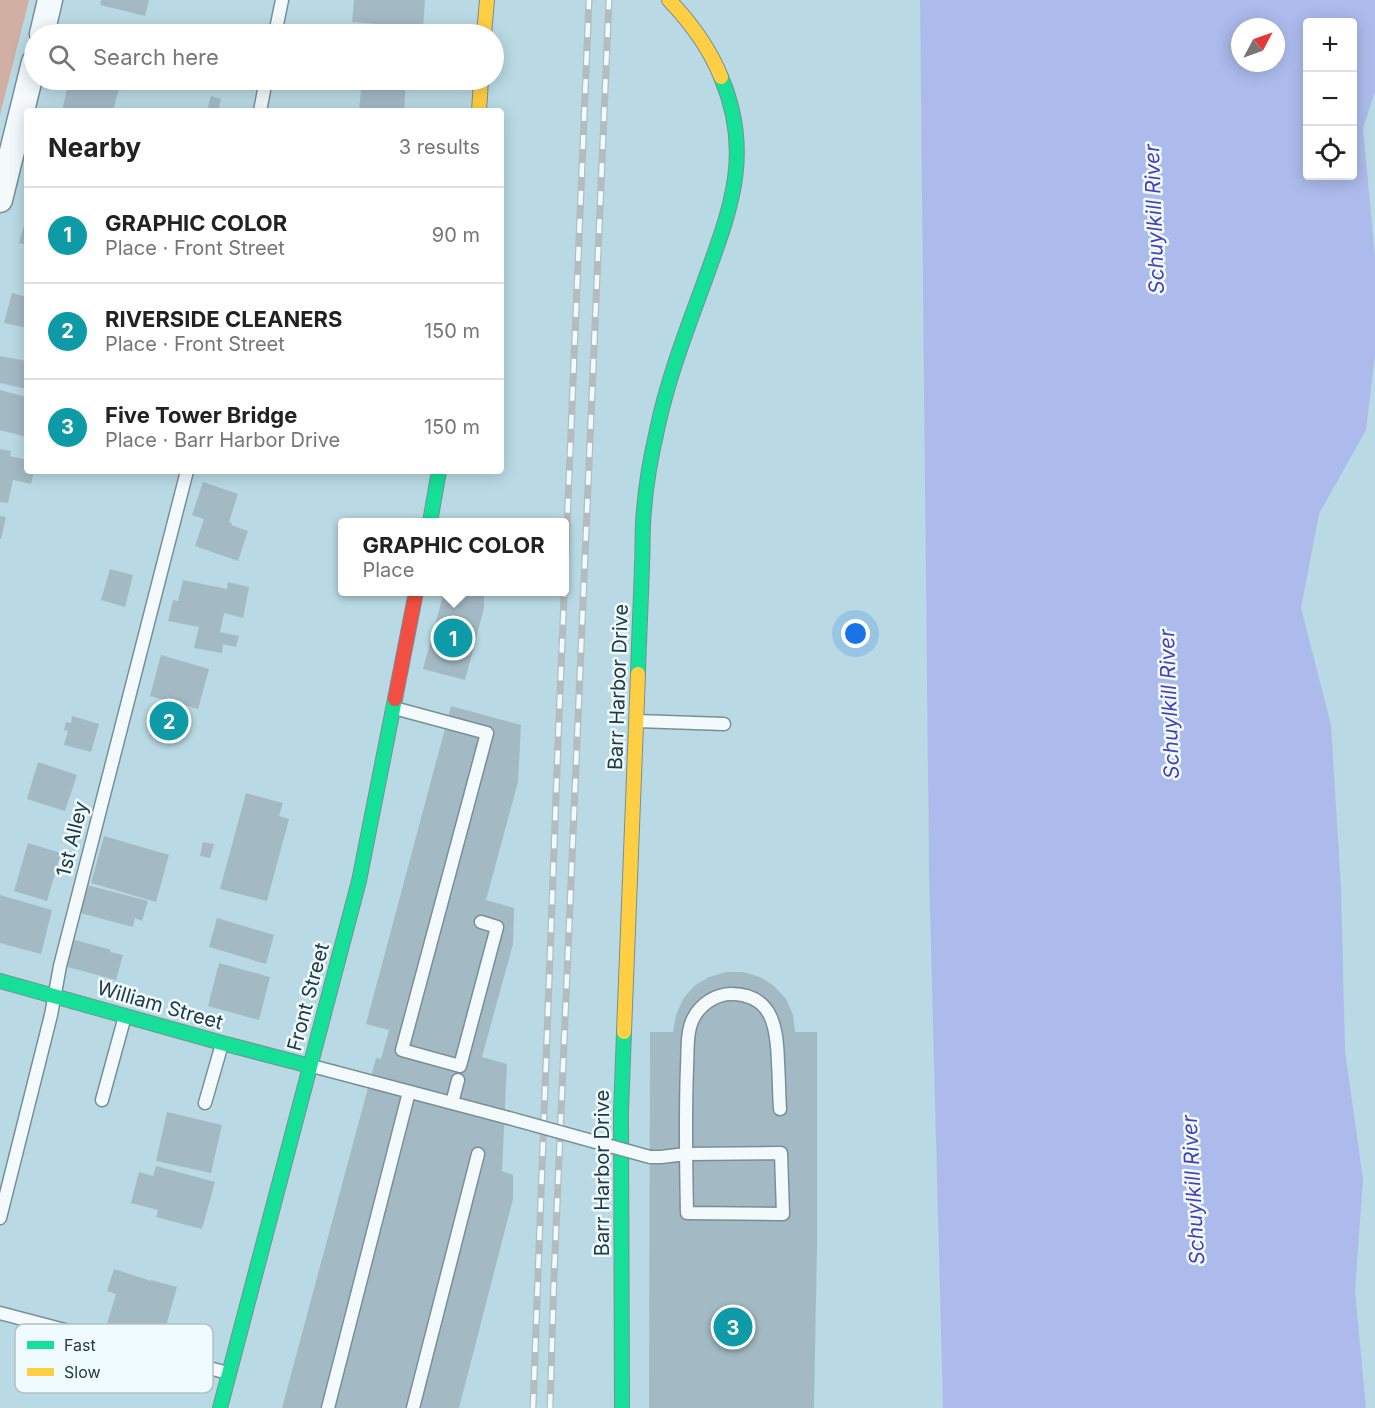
<!DOCTYPE html>
<html lang="en">
<head>
<meta charset="utf-8">
<style>
	body { margin:0; font-family:Inter,sans-serif; background:#f2f2f2; color:#222 }
	.controls { position:absolute; right:18px; top:18px; display:grid; overflow:hidden; border-radius:6px; box-shadow:0 3px 15px #0003 }
	.controls button { width:54px; height:54px; display:grid; place-items:center; padding:0; border:0; border-bottom:2px solid #e0e0e0; background:#fff; color:#222; font:30px sans-serif }
	.compass { position:absolute; left:1231px; top:18px; width:54px; height:54px; border-radius:50%; background:#fff; box-shadow:0 3px 15px #0003; rotate:49deg }
	.you { position:absolute; left:856px; top:634px; width:21px; height:21px; margin:-15px; border:4px solid #fff; border-radius:50%; background:#1a73e8; box-shadow:0 0 0 9px #1a73e833 }
	.badge { display:grid; place-items:center; width:39px; height:39px; border-radius:50%; background:#db2777; color:#fff; font-size:20px; font-weight:700 }
	.pin { position:absolute; translate:-50% -50%; border:3px solid #fff; box-shadow:0 2px 6px #0006 }
	.popup { position:absolute; left:338px; top:518px; width:231px; height:78px; box-sizing:border-box; display:grid; place-content:center; border-radius:6px; background:#fff; filter:drop-shadow(0 2px 4px #0005); font-size:20px; white-space:nowrap; color:#767676 }
	.popup b { font-size:22px; color:#222 }
	.popup::after { content:''; position:absolute; left:50%; top:100%; margin-left:-12px; border:12px solid transparent; border-top-color:#fff }
	.list { margin:0; padding:0; list-style:none }
	h2 { display:flex; justify-content:space-between; align-items:center; height:78px; margin:0; padding:0 24px; font-size:26px }
	h2 small { font-size:20px; font-weight:400; color:#767676 }
	.list li { display:grid; grid-template-columns:39px 1fr auto; gap:18px; align-items:center; box-sizing:border-box; height:96px; padding:0 24px; border-top:2px solid #e0e0e0 }
	.list b { display:block; font-size:22px; white-space:nowrap }
	.list p { margin:0; font-size:20px; white-space:nowrap; color:#767676 }
	.list em { font-size:20px; font-style:normal; color:#767676 }
	.icon { flex:none; width:33px; height:33px; fill:none; stroke:currentColor; stroke-width:2; stroke-linecap:round; stroke-linejoin:round }
	.map { position:relative; flex:none; width:1375px; height:1408px; overflow:hidden }
	.search { position:absolute; background:#fff; box-shadow:0 3px 15px #0003; left:24px; top:24px; width:480px; height:66px; display:flex; align-items:center; gap:15px; box-sizing:border-box; padding:0 21px; border-radius:33px; color:#767676; font-size:22px }
	.panel { position:absolute; background:#fff; box-shadow:0 3px 15px #0003; left:24px; top:108px; width:480px; height:366px; border-radius:6px }
	.map>svg:first-child { display:block }
	.green { fill:#d2afa3 }
	.water { fill:#acbbec; fill-rule:evenodd }
	.building { fill:#a3bac5 }
	.lines { fill:none; stroke-linecap:round; stroke-linejoin:round }
	.lane-casing { stroke:#769098; stroke-width:15 }
	.street-casing { stroke:#769098; stroke-width:27 }
	.fast-casing { stroke:#769098; stroke-width:16 }
	.slow-casing { stroke:#769098; stroke-width:16 }
	.jam-casing { stroke:#769098; stroke-width:16 }
	.lane { stroke:#f4f9fb; stroke-width:12 }
	.street { stroke:#f4f9fb; stroke-width:24 }
	.fast { stroke:#16e098; stroke-width:14 }
	.slow { stroke:#ffcf43; stroke-width:14 }
	.jam { stroke:#f24e42; stroke-width:14 }
	.rail-casing { stroke:#b4bcbf; stroke-width:7 }
	.rail { stroke:#f0fbff; stroke-width:4.5; stroke-dasharray:14; stroke-linecap:butt }
	.lane-bridge-casing { stroke:#769098; stroke-width:15; stroke-linecap:butt }
	.lane-bridge { stroke:#f4f9fb; stroke-width:12 }
	.labels { text-anchor:middle; dominant-baseline:central; stroke-width:5; stroke-linejoin:round; paint-order:stroke }
	.street-label { font-size:20px; fill:#223a42; stroke:#f0fbff }
	.water-label { font-size:21px; font-style:italic; fill:#463fb9; stroke:#f0fbff }
	.key { fill:#f0fbff; stroke:#b2c1c6; stroke-width:1.5 }
	.key-label { font-size:16px; fill:#223a42 }
</style>
</head>
<body>
<div class="map">
<svg width="1375" height="1408" viewBox="0 0 1375 1408">
	<rect width="100%" height="100%" fill="#b9dae4"/>
	<path class="green" d="M0,0H29L0,115Z"/>
	<path class="water" d="M920,0H1375V92L1363,128L1375,257V355L1366,430L1319,514L1301,608L1331,725L1341,888L1345,1051L1363,1179L1355,1291L1366,1408H943L929,870ZM1308,22H1352V176H1308ZM1240,27H1276V63H1240Z"/>
	<path class="building" d="M101,0H149L145,16L100,5Z
		M354,0H425L423,28L352,22Z
		M77,80L119,88L113,111H62L68,85L76,87Z
		M362,80H406L404,111H359Z
		M211,96L221,99L218,111H207Z
		M26,218H27V245L19,243Z
		M12,293L27,297V328L4,323Z
		M0,356L27,361V389L0,383Z
		M0,390L27,397V437L0,430Z
		M0,449L11,451L10,456L27,460V471H34L31,484L13,480L8,503L0,502Z
		M203,482L238,494L229,522L232,523L231,525L248,531L238,561L195,546L204,519L192,515Z
		M0,516L6,517L1,539H0Z
		M110,569L133,575L125,607L101,600Z
		M183,580L227,589L228,582L249,587L243,618L224,613L220,632L239,636L236,647L223,644L222,653L194,648L199,627L168,621L173,600L178,601Z
		M444,592H484V608L465,680L423,669Z
		M161,655L209,669L198,709L150,696Z
		M451,706L521,725L518,782L486,900L514,908L513,944L482,1057L507,1064L502,1171L513,1175V1199L459,1408H282L376,1058L381,1059L389,1030L366,1024Z
		M157,707L187,716L181,734L151,725Z
		M72,716L99,724L91,752L64,745L68,731L64,730L66,722L71,723Z
		M38,762L77,775L65,811L27,799Z
		M246,793L283,803L279,816L289,819L267,901L220,889Z
		M104,836L169,855L156,902L91,883Z
		M203,842L214,844L210,858L200,856Z
		M28,843L61,853L47,901L14,891Z
		M87,885L148,901L142,921L135,918L133,927L80,913Z
		M0,895L52,910L41,954L0,943Z
		M217,918L274,935L266,964L209,947Z
		M72,939L111,950L110,952L123,955L116,980L64,966Z
		M219,963L270,977L259,1020L208,1006Z
		M726,972H743L760,977L774,986L786,999L793,1015L795,1032H817V1246L814,1408H649L650,1032H673L676,1015L683,999L694,986L709,977Z
		M167,1112L222,1125L211,1173L156,1161Z
		M156,1166L215,1182L202,1229L156,1217L158,1210L131,1203L139,1172L153,1176Z
		M114,1269L151,1281V1280L177,1287L162,1340L107,1324L116,1294L107,1291Z"/>
	<g class="lines">
		<g class="lane-casing">
			<path id="lane" d="M275,34L282,0
				M260,111L266,80
				M394,708L487,733L402,1050L460,1066L497,927L481,922
				M637,721L724,724
				M312,1066L505,1117
				M102,1100L125,1016
				M205,1103L222,1044
				M452,1103L458,1080
				M650,1157H661L686,1154L781,1153L783,1214L687,1213C686,1164 685,1116 687,1067C688,1051 686,1031 694,1017C701,1004 716,994 731,994C774,994 777,1030 778,1063C779,1078 779,1094 780,1109
				M0,1218L51,1015L60,966L187,471
				M0,1313L228,1373
				M328,1408L409,1092
				M413,1408L478,1154"/>
		</g>
		<g class="street-casing">
			<path id="street" d="M42,34L50,0
				M0,200L34,62"/>
		</g>
		<g class="fast-casing">
			<path id="fast" d="M430,522L439,471
				M638,674C639,637 641,601 642,565C643,547 642,528 644,510C646,483 651,456 657,430C667,382 684,337 701,291C728,215 755,157 721,77
				M0,981L222,1043L310,1066
				M220,1408L359,881L395,699
				M622,1408L621,1112L624,1032"/>
		</g>
		<g class="slow-casing">
			<path id="slow" d="M669,0C691,23 709,47 721,77
				M484,34L487,0
				M479,111L481,80
				M624,1032L638,674"/>
		</g>
		<g class="jam-casing">
			<path id="jam" d="M395,699L416,592"/>
		</g>
		<use href="#lane" class="lane"/>
		<use href="#street" class="street"/>
		<use href="#fast" class="fast"/>
		<use href="#slow" class="slow"/>
		<use href="#jam" class="jam"/>
		<g class="rail-casing">
			<path id="rail" d="M533,1408L559,717L589,0
				M550,1408L554,1276L609,0"/>
		</g>
		<use href="#rail" class="rail"/>
		<g class="lane-bridge-casing">
			<path id="lane-bridge" d="M505,1117L650,1157"/>
		</g>
		<use href="#lane-bridge" class="lane-bridge"/>
	</g>
	<g class="labels">
		<g class="street-label">
			<text transform="translate(618 687) rotate(-88)">Barr Harbor Drive</text>
			<text transform="translate(72 839) rotate(-76)">1st Alley</text>
			<text transform="translate(308 997) rotate(-75)">Front Street</text>
			<text transform="translate(160 1005) rotate(16)">William Street</text>
			<text transform="translate(602 1173) rotate(-90)">Barr Harbor Drive</text>
		</g>
		<g class="water-label">
			<text transform="translate(1154 219) rotate(-92)">Schuylkill River</text>
			<text transform="translate(1169 704) rotate(-92)">Schuylkill River</text>
			<text transform="translate(1193 1190) rotate(-93)">Schuylkill River</text>
		</g>
	</g>
	<rect x="15" y="1324" width="198" height="69" rx="9" class="key"/>
	<rect x="27" y="1341" width="27" height="8" fill="#16e098"/>
	<rect x="27" y="1368" width="27" height="8" fill="#ffcf43"/>
	<g class="key-label">
		<text x="64" y="1351">Fast</text>
		<text x="64" y="1378">Slow</text>
	</g>
</svg>
<div class="controls">
<button>+</button>
<button>−</button>
<button><svg class="icon" aria-label="locate" viewBox="0 0 24 24"><circle cx="12" cy="12" r="6"/><path d="M12 2v4M12 18v4M2 12h4M18 12h4"/></svg></button>
</div>
<svg class="compass" viewBox="-18 -18 36 36"><path d="M0-13l5 13h-10z" fill="#e53935"/><path d="M0 13l5-13h-10z" fill="#767676"/></svg>
<div class="you"></div>
<div class="pin badge" style="left:453px;top:638px;background:#0f9aa8">1</div>
<div class="popup"><b>GRAPHIC COLOR</b>Place</div>
<div class="pin badge" style="left:169px;top:721px;background:#0f9aa8">2</div>
<div class="pin badge" style="left:733px;top:1327px;background:#0f9aa8">3</div>
<div class="search"><svg class="icon" aria-label="search" viewBox="0 0 24 24"><circle cx="10" cy="10" r="6"/><path d="M15 15l6 6"/></svg>Search here</div>
<section class="panel">
<h2>Nearby<small>3 results</small></h2>
<ul class="list">
<li><span class="badge" style="background:#0f9aa8">1</span><div><b>GRAPHIC COLOR</b><p>Place · Front Street</p></div><em>90 m</em></li>
<li><span class="badge" style="background:#0f9aa8">2</span><div><b>RIVERSIDE CLEANERS</b><p>Place · Front Street</p></div><em>150 m</em></li>
<li><span class="badge" style="background:#0f9aa8">3</span><div><b>Five Tower Bridge</b><p>Place · Barr Harbor Drive</p></div><em>150 m</em></li>
</ul>
</section>
</div>
</body>
</html>
